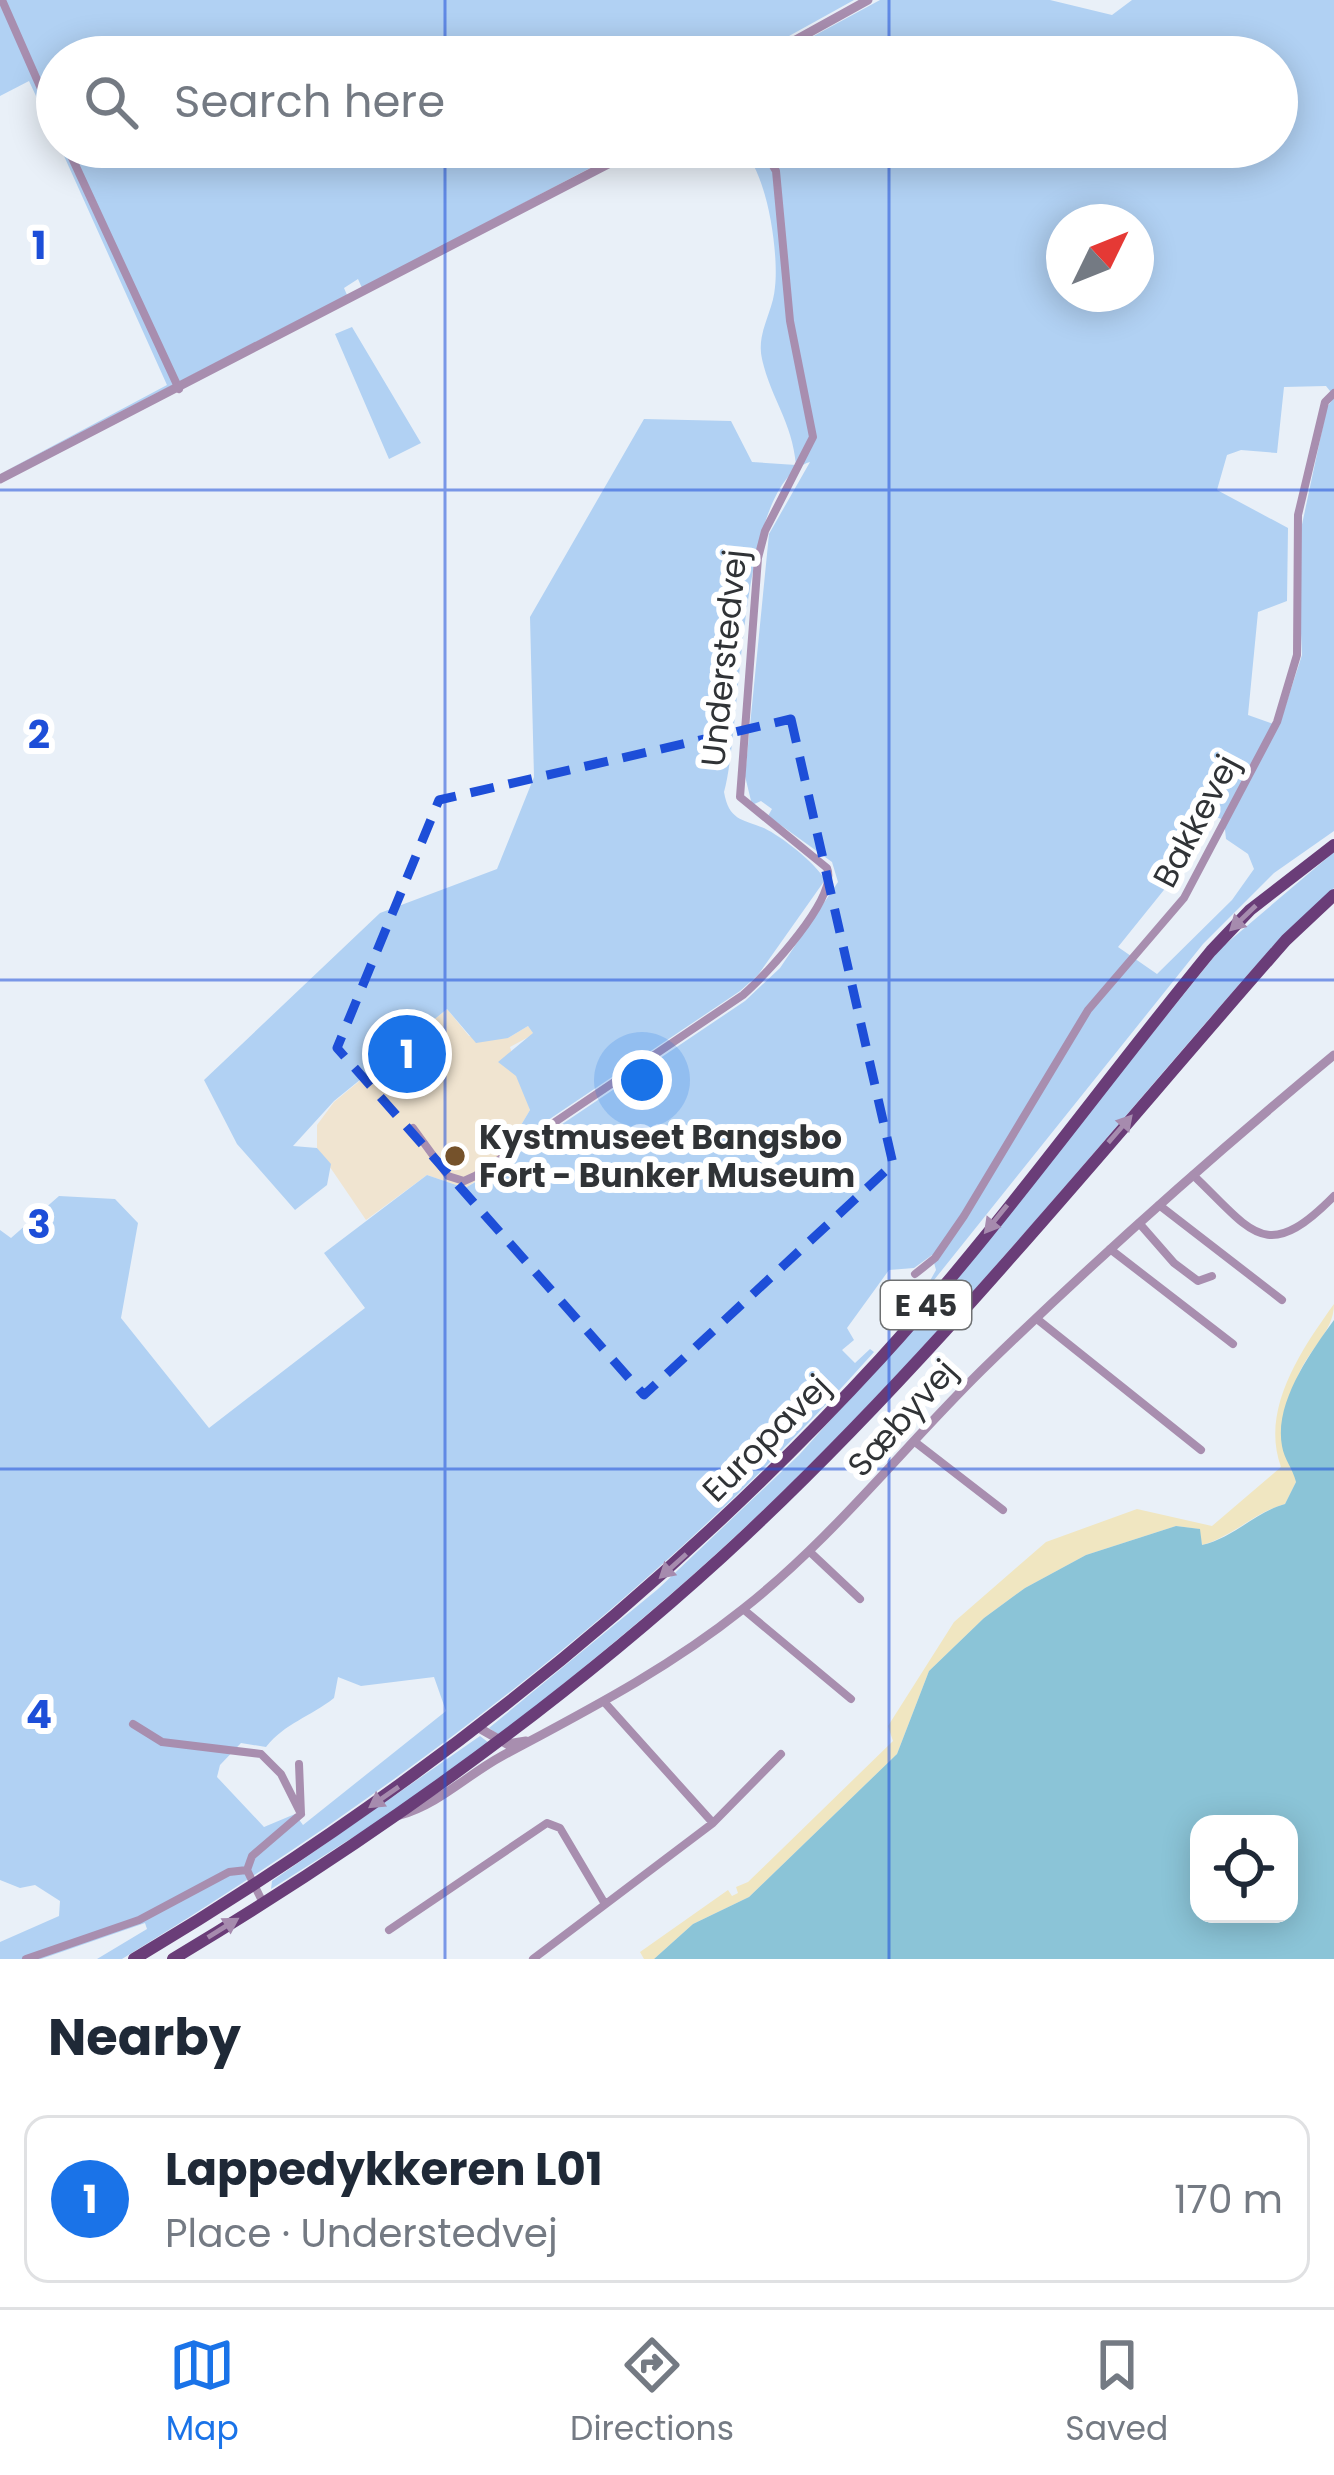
<!DOCTYPE html>
<html lang="en">
<head>
<meta charset="utf-8">
<style>
	body { margin:0; font-family:Poppins,sans-serif; background:#f2f2f3; color:#1f2937 }
	.controls { position:absolute; right:36px; bottom:36px; display:grid; overflow:hidden; border-radius:24px; box-shadow:0 6px 30px #0003 }
	.controls button { width:108px; height:108px; display:grid; place-items:center; padding:0; border:0; border-bottom:3px solid #e0e1e3; background:#fff; color:#1f2937; font:60px sans-serif }
	.compass { position:absolute; left:1046px; top:204px; width:108px; height:108px; border-radius:50%; background:#fff; box-shadow:0 6px 30px #0003; rotate:47deg }
	.you { position:absolute; left:642px; top:1080px; width:42px; height:42px; margin:-30px; border:9px solid #fff; border-radius:50%; background:#1a73e8; box-shadow:0 0 0 18px #1a73e833 }
	.badge { display:grid; place-items:center; width:78px; height:78px; border-radius:50%; background:#1a73e8; color:#fff; font-size:39px; font-weight:700 }
	.pin { position:absolute; translate:-50% -50%; border:6px solid #fff; box-shadow:0 3px 12px #0006 }
	.list { margin:0; padding:0; list-style:none }
	h2 { display:flex; justify-content:space-between; align-items:center; height:156px; margin:0; padding:0 48px; font-size:51px }
	h2 small { font-size:39px; font-weight:400; color:#747a83 }
	.list li { display:grid; grid-template-columns:78px 1fr auto; gap:36px; align-items:center; box-sizing:border-box; height:168px; margin:0 24px 24px; padding:0 24px; border:3px solid #e0e1e3; border-radius:24px }
	.list b { display:block; font-size:45px; white-space:nowrap }
	.list p { margin:0; font-size:39px; white-space:nowrap; color:#747a83 }
	.list em { font-size:39px; font-style:normal; color:#747a83 }
	.icon { flex:none; width:66px; height:66px; fill:none; stroke:currentColor; stroke-width:2; stroke-linecap:round; stroke-linejoin:round }
	.map { position:relative; flex:none; width:1334px; height:1959px; overflow:hidden }
	.search { position:absolute; background:#fff; box-shadow:0 6px 30px #0003; left:36px; right:36px; top:36px; height:132px; display:flex; align-items:center; gap:30px; box-sizing:border-box; padding:0 42px; border-radius:66px; color:#747a83; font-size:45px }
	.sheet { height:348px; background:#fff }
	nav { display:flex; justify-content:space-around; align-items:center; box-sizing:border-box; height:168px; border-top:3px solid #e0e1e3; background:#fff; font-size:33px; color:#747a83 }
	nav a { display:grid; justify-items:center; gap:6px }
	nav .on { color:#1a73e8 }
	.map>svg:first-child { display:block }
	.commercial { fill:#f0e4d0 }
	.green { fill:#b1d1f3; fill-rule:evenodd }
	.sand { fill:#f0e6c1 }
	.water { fill:#8bc4d7; fill-rule:evenodd }
	.lines { fill:none; stroke-linecap:round; stroke-linejoin:round }
	.minor { stroke:#a88eaf; stroke-width:8 }
	.tertiary { stroke:#a88eaf; stroke-width:9 }
	.primary { stroke:#6a3d78; stroke-width:12 }
	.oneway { fill:#a68bae }
	.marked { fill:none; stroke:#1d4ed8; stroke-width:9; stroke-dasharray:24 15; stroke-linejoin:round }
	.grid { fill:none; stroke:#1d4ed8; stroke-width:3; stroke-opacity:0.55 }
	.poi-dot { fill:#75522b; stroke:#fff; stroke-width:4.5 }
	.labels { text-anchor:middle; dominant-baseline:central; stroke-width:12; stroke-linejoin:round; paint-order:stroke }
	.shield { fill:#fff; stroke:#6e7072; stroke-width:3 }
	.shield-label { font-size:30px; font-weight:bold; fill:#303336 }
	.street-label { font-size:33px; fill:#303336; stroke:#fff }
	.poi-label { font-size:33px; font-weight:bold; fill:#303336; stroke:#fff; text-anchor:start }
	.grid-label { font-size:39px; text-anchor:middle; font-weight:bold; fill:#1d4ed8; stroke:#fff; stroke-width:12; stroke-linejoin:round; paint-order:stroke }
</style>
</head>
<body>
<div class="map">
<svg width="1334" height="1959" viewBox="0 0 1334 1959">
	<rect width="100%" height="100%" fill="#e9f0f8"/>
	<path class="commercial" d="M447,1009L469,1036L508,1038L528,1026L534,1034L510,1047L530,1110L508,1147L514,1157L465,1188L427,1175L366,1220L317,1148V1125L334,1102Z"/>
	<path class="green" d="M0,0H854L751,57H57V141L29,81L0,96Z
		M880,0H1050L1112,15L1132,0H1334V396L1326,386L1284,387L1277,453L1241,450L1227,455L1217,490L1288,528L1287,601L1258,612L1248,715L1279,726L1302,655L1297,548L1327,407L1334,398V831L1274,873L1203,944L922,1295L936,1270L932,1255L914,1268L889,1270L847,1328L854,1340L842,1350L855,1363L870,1349L874,1352C657,1596 400,1789 122,1959H97L147,1929L145,1923L41,1959H0V1942L59,1916L60,1901L35,1885L20,1888L0,1880V1230L11,1238L59,1196L115,1199L138,1223L121,1318L209,1428L365,1308L324,1253L427,1175L465,1188L479,1180L745,1001L780,968L838,882L832,862L768,816L772,809L761,801L752,805L745,776L769,534L810,462C737,483 743,724 724,792C729,820 741,819 764,828C782,837 816,863 825,880L758,975L740,991L508,1147L530,1110L516,1076L498,1062L533,1033L528,1026L508,1038L476,1043L447,1009L334,1101L293,1146L317,1148L331,1164L327,1185L295,1210L237,1144L204,1080L380,913L497,869L534,777L530,617L644,419L731,421L752,462L796,465C792,421 771,399 762,359C756,333 773,313 775,287C779,253 767,167 739,147H1277V57H775ZM1064,222H1136V294H1064ZM1216,817L1224,820L1226,839L1248,854L1254,869L1232,900L1157,974L1118,947L1184,865L1196,829ZM338,1677L361,1686L434,1677L446,1711L303,1825L295,1814L264,1827L217,1777L220,1765L241,1743L266,1747C285,1723 310,1717 334,1698Z
		M60,147H630L362,288L358,279L344,288L347,295L0,474L167,385Z
		M352,327L421,443L389,459L335,334Z
		M1334,852V888L1272,947C1103,1138 942,1341 757,1516C675,1594 588,1665 499,1735L489,1728L658,1589L799,1455L928,1312L1221,948Z
		M480,1736L489,1743L385,1817L271,1889L272,1881Z"/>
	<path class="sand" d="M1334,1304C1334,1333 1306,1351 1297,1379C1287,1410 1291,1453 1296,1482L1285,1504C1255,1512 1232,1537 1202,1545L1199,1529L1176,1526L1086,1555L1025,1588L984,1618L929,1671L897,1754L749,1897L693,1924L654,1959H644L640,1952L728,1890L732,1896L738,1893L736,1887L748,1882L893,1741L888,1726L954,1622L1046,1542L1137,1509L1212,1526L1281,1467C1260,1410 1301,1350 1334,1304Z"/>
	<path class="water" d="M1334,1320V1959H654L693,1924L749,1897L897,1754L929,1671L984,1618L1025,1588L1086,1555L1176,1526L1200,1529L1202,1545C1233,1538 1256,1512 1285,1504L1296,1482C1293,1469 1284,1459 1282,1446C1274,1403 1310,1353 1334,1320ZM1199,1824H1289V1914H1199Z"/>
	<g class="lines">
		<path class="minor" d="M2,0L57,125
			M67,147L179,389
			M413,1128L448,1176L464,1181L475,1176L743,995C767,974 839,897 827,868L740,797L758,558L765,531L813,437L790,321L776,171L762,147
			M1193,1175C1252,1231 1265,1266 1334,1196
			M1159,1205L1282,1300
			M1139,1223L1174,1263L1198,1281L1212,1276
			M1110,1249L1233,1344
			M915,1274L935,1258L964,1216L1088,1010L1184,898L1277,722L1297,655L1298,515L1325,402L1334,393
			M1037,1319L1201,1450
			M915,1442L1003,1510
			M810,1552L860,1599
			M743,1609L851,1699
			M606,1704L713,1823
			M133,1724L162,1742L261,1754L281,1774L301,1814
			M247,1870L252,1856L301,1814L299,1764
			M389,1930L547,1823L560,1828L605,1904
			M26,1959L139,1920L229,1872L247,1870L263,1903
			M533,1959L713,1823L781,1754"/>
		<path class="tertiary" d="M765,57L868,0
			M0,479L641,147
			M479,1728L507,1744L526,1741
			M400,1815C439,1804 467,1775 502,1756C586,1711 668,1669 743,1609C832,1539 900,1451 981,1371C1094,1261 1212,1156 1334,1055"/>
		<path class="primary" d="M134,1959C411,1794 661,1597 880,1359C998,1230 1100,1086 1211,951L1250,910L1334,845
			M173,1959C368,1842 554,1710 722,1557C927,1369 1103,1148 1286,940L1334,895"/>
	</g>
	<defs><path id="oneway-solid" d="M-6-.8H1V-3.2L6.5 0L1 3.2V.8H-6Z" transform="scale(3)"/></defs>
	<g class="oneway">
		<use href="#oneway-solid" transform="translate(1243 918) rotate(136)"/>
		<use href="#oneway-solid" transform="translate(1120 1129) rotate(-49)"/>
		<use href="#oneway-solid" transform="translate(996 1219) rotate(129)"/>
		<use href="#oneway-solid" transform="translate(673 1566) rotate(138)"/>
		<use href="#oneway-solid" transform="translate(384 1797) rotate(145)"/>
		<use href="#oneway-solid" transform="translate(223 1928) rotate(-32)"/>
	</g>
	<path class="marked" d="M791,719L893,1164L644,1395L337,1048L439,800Z"/>
	<path class="grid" d="M445,0V57M889,0V57M445,147V1959M889,147V1959M0,490H1334M0,980H1334M0,1469H1334"/>
	<circle class="poi-dot" cx="455" cy="1156" r="12"/>
	<g class="labels">
		<rect class="shield" x="881" y="1281" width="90" height="48" rx="9"/>
		<g class="shield-label">
			<text x="926" y="1305">E 45</text>
		</g>
		<g class="street-label">
			<text transform="translate(724 658) rotate(-84)">Understedvej</text>
			<text transform="translate(1196 821) rotate(-62)">Bakkevej</text>
			<text transform="translate(902 1418) rotate(-48)">Sæbyvej</text>
			<text transform="translate(766 1438) rotate(-45)">Europavej</text>
		</g>
		<g class="poi-label">
			<text x="479" y="1137">Kystmuseet Bangsbo<tspan x="479" dy="38">Fort - Bunker Museum</tspan></text>
		</g>
	</g>
	<g class="grid-label">
		<text x="39" y="259">1</text>
		<text x="39" y="748">2</text>
		<text x="39" y="1238">3</text>
		<text x="39" y="1728">4</text>
	</g>
</svg>
<div class="controls">
<button><svg class="icon" aria-label="locate" viewBox="0 0 24 24"><circle cx="12" cy="12" r="6"/><path d="M12 2v4M12 18v4M2 12h4M18 12h4"/></svg></button>
</div>
<svg class="compass" viewBox="-18 -18 36 36"><path d="M0-13l5 13h-10z" fill="#e53935"/><path d="M0 13l5-13h-10z" fill="#747a83"/></svg>
<div class="you"></div>
<div class="pin badge" style="left:407px;top:1054px">1</div>
<div class="search"><svg class="icon" aria-label="search" viewBox="0 0 24 24"><circle cx="10" cy="10" r="6"/><path d="M15 15l6 6"/></svg>Search here</div>
</div>
<section class="sheet">
<h2>Nearby<small></small></h2>
<ul class="list">
<li><span class="badge">1</span><div><b>Lappedykkeren L01</b><p>Place · Understedvej</p></div><em>170 m</em></li>
</ul>
</section>
<nav>
<a class="on"><svg class="icon" aria-label="map" viewBox="0 0 24 24"><path d="M3 6l6-2 6 2 6-2v14l-6 2-6-2-6 2zM9 4v14M15 6v14"/></svg>Map</a>
<a><svg class="icon" aria-label="directions" viewBox="0 0 24 24"><path d="M12 3l9 9-9 9-9-9zM9 14v-3h6M13 9l2 2-2 2"/></svg>Directions</a>
<a><svg class="icon" aria-label="saved" viewBox="0 0 24 24"><path d="M7 4h10v16l-5-4-5 4z"/></svg>Saved</a>
</nav>
</body>
</html>
